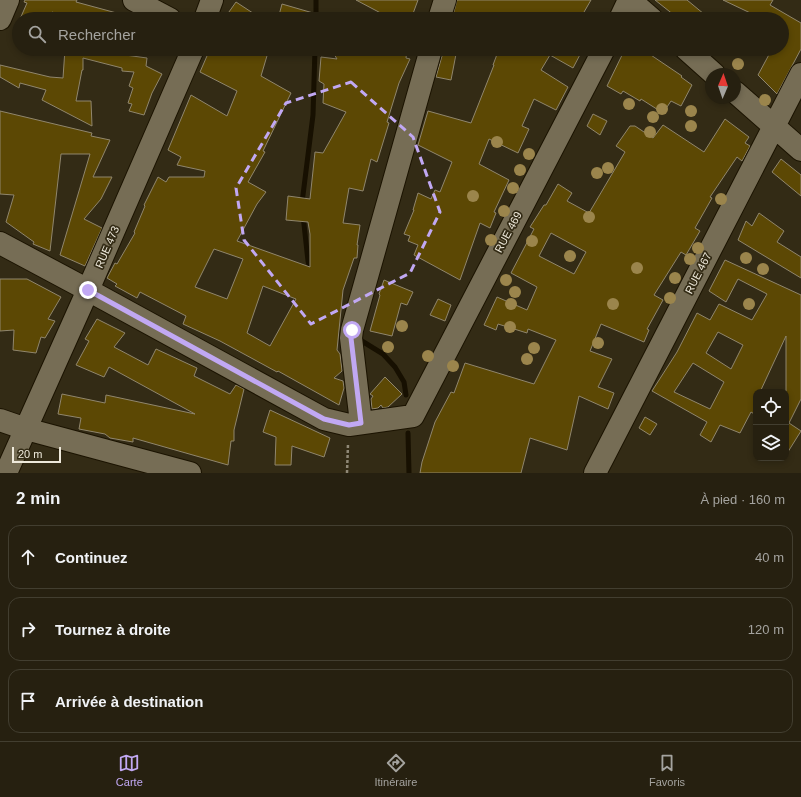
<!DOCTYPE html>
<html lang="fr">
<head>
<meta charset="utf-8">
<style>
	body { margin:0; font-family:Arial,sans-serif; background:#2e2819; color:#f1f3f6 }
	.controls { position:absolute; right:12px; bottom:12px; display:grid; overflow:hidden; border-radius:8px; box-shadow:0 2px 6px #0003 }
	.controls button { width:36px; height:36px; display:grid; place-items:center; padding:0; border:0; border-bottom:1px solid #423e30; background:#262010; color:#f1f3f6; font:20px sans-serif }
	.compass { position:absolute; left:705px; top:68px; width:36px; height:36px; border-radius:50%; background:#262010; box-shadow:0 2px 6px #0003; rotate:2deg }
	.scale { position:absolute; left:12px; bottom:10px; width:49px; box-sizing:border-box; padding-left:4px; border:2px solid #eee9db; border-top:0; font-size:11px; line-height:14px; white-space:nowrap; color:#eee9db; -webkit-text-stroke:3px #332b15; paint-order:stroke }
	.stop { position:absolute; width:12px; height:12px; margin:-9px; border:3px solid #c1a8f3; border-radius:50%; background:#fff }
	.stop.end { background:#c1a8f3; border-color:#fff; box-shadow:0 1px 4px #0008 }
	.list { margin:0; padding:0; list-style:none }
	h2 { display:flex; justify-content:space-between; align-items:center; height:52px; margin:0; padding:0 16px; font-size:17px }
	h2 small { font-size:13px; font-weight:400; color:#a4a39f }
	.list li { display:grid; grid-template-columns:26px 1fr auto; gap:12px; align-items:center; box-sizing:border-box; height:64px; margin:0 8px 8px; padding:0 8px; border:1px solid #423e30; border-radius:12px }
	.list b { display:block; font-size:15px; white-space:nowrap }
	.list em { font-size:13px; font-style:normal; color:#a4a39f }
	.icon { flex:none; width:22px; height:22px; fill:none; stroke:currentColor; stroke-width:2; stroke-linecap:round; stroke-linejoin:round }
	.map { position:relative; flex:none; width:801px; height:473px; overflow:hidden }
	.search { position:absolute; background:#262010; box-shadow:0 2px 6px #0003; left:12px; right:12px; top:12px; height:44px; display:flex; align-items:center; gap:10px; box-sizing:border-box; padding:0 14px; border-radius:22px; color:#a4a39f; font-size:15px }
	.sheet { height:268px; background:#262010 }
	nav { display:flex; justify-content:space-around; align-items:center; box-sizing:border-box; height:56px; border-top:1px solid #423e30; background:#262010; font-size:11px; color:#a4a39f }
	nav a { display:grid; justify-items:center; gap:2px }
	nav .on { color:#c1a8f3 }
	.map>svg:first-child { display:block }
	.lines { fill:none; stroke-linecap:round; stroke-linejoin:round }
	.stream { stroke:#171001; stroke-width:5 }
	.building { fill:#5c4804; stroke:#90866d; fill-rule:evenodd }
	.minor-casing { stroke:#1b1301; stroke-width:24 }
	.path { stroke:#8f8876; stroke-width:2.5; stroke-dasharray:3 2; stroke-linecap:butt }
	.minor { stroke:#766d55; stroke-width:22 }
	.tree { fill:#9b854c }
	.route { stroke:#c1a8f3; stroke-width:5 }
	.marked { fill:none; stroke:#c1a8f3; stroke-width:3; stroke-dasharray:8 5; stroke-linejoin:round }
	.labels { text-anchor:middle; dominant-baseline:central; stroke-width:3.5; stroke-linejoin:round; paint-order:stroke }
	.street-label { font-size:11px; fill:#eee9db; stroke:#332b15 }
</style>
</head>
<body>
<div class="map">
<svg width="801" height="473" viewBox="0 0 801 473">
	<rect width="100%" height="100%" fill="#332b15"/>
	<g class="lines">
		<path class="stream" d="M316,19V0
			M302,203L313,115L315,49
			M303,215L308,261L311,272
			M357,338L383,354L395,367L404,382L406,395
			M408,433L409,473"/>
	</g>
	<path class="building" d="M25,0H77L76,2L124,15L123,19H74L52,12L50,19H20L27,3L24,2Z
		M356,0H418L411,19H392Z
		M457,0H591L580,19H452Z
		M655,0H687L710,19H679Z
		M723,0H773L770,5L801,23V49L777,94L758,75L772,49H782V19H763Z
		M236,2L262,19H224Z
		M282,4L320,15V19H278Z
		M65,49H98L118,54L147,58L146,66L162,74L152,93L144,115L129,111L132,104L128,103L133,88L129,86L134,72L122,71V68L83,58V70H82L76,101H91L92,126L42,100L46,90L20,83L19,88L0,77V65L50,77L63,78Z
		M210,49H269L261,76L291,93L263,151L265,152L248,182L266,192L257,204L237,241L310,267V234L308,222L286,220L288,196L310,199L315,152L323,153L346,112L323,103L324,84L319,81L321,57L337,59L331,49H407L406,58L410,59L399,83L387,122L389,123L377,162L371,159L363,191L349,188L343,223L360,225L357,245H358L357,258H354L343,290L337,350L340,354L342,371L334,378L343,381L344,388L339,405L278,371L277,372L220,341L183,324L186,316L140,292L137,298L115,286L117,284L107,278L115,263L117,264L135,233L134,232L145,206L144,205L158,177L166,182L169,177H204L205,171L177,165L181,157L168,150L191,95L227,116L237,91L200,72ZM214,249L243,259L227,299L195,287ZM263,286L296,299L270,346L247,333Z
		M444,49H457L451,80L436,77Z
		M499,49H583L573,68L550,55L541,70L568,87L556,110L534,99L522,126L529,129L518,153L489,139L479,164L509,180L494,212L496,213L490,228L480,223L460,280L414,255L418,245L408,241L410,236L404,234L414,210H413L418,193L431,199L435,190L440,192L452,162L418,145L428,111L471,123L494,65H493Z
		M625,49H642L682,76L681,77L692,85L681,106L671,101L663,113L641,99L640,101L623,91L621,94L607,86Z
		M0,111L92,133L91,136L110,140L93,177H112L101,199L84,219L102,228L85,266L60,255L90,154H61L50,251L33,244L34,242L6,222L14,195L0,194Z
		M593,114L607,121L600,135L587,126Z
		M725,119L749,137L745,143L750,146L742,161L737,157L710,197L712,198L695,228L700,231L686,255L681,252L654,295L663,300L647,329L649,330L644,342L601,324L590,351L612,359L598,387L614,393L608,409L579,396L567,450L530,438L521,473H420L422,462L435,422L451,392L454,393L465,363L534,384L556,340L528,329L527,333L498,324L496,330L484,325L497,297L527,310L537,287L511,273L534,229L530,227L544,205H546L558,184L572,193L567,201L589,213L625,152L616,146L630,126H635L653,138L663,125L704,152ZM551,233L586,252L574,274L539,256Z
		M781,159L801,175V196L772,172Z
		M759,213L784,231L777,242L801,257V278L738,240L746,221L752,226Z
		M725,260L801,295V399L789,423L801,431L786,455V336L760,392H756V415L751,412L740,433L720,425L711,442L700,435L707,422L652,391L677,352L697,313L710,320L719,304L752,320L767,294L738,279L726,302L709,291ZM718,332L743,345L731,369L706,353ZM693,363L724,382L710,409L674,392Z
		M0,279H27L61,297L48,319L55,321L45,338L41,337L36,353L13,350L14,330L0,331Z
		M384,280L413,292L407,305L401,303L392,336L370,331L380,295L379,294Z
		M438,299L451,305L445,321L430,315Z
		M97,319L125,333L114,347L148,365L156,349L197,368L194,376L230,394L236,385L244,389L234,430V441H231L228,465L133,438V442L110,438L105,434L79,429L81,418L58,414L62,394L105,403L106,395L195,414L109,367L104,377L76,365L89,341L85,339Z
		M385,377L402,394L388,407L383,408L381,405L378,408L372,409L371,399L373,396L370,394Z
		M270,410L330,438L324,457L292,446L291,465H275L276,437L263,432Z
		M645,417L657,424L650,435L639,428Z"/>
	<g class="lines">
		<g class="minor-casing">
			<path id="minor" d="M134,0L170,19
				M630,0L652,19
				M0,19L8,0
				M205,19L212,0
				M439,19L445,0
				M620,19L629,0
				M686,49L714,74
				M735,92L801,150
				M0,243L88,290L324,419L349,425L413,416L604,49
				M0,420L26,429L190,473
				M361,423L351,338L352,330L431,49
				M6,473L88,290L193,49
				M595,473L801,74"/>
		</g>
		<path class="path" d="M347,473L348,444"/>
		<use href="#minor" class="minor"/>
	</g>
	<g class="tree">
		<circle cx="738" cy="64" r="6"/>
		<circle cx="765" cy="100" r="6"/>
		<circle cx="629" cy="104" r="6"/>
		<circle cx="662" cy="109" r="6"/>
		<circle cx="691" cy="111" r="6"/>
		<circle cx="653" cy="117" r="6"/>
		<circle cx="691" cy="126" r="6"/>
		<circle cx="650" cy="132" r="6"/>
		<circle cx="497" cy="142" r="6"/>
		<circle cx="529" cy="154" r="6"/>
		<circle cx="608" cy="168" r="6"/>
		<circle cx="520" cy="170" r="6"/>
		<circle cx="597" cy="173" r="6"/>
		<circle cx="513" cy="188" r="6"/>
		<circle cx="473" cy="196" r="6"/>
		<circle cx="721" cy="199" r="6"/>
		<circle cx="504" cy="211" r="6"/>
		<circle cx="589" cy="217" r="6"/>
		<circle cx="491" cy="240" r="6"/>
		<circle cx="532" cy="241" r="6"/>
		<circle cx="698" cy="248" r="6"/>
		<circle cx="570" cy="256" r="6"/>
		<circle cx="746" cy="258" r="6"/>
		<circle cx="690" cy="259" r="6"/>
		<circle cx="637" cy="268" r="6"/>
		<circle cx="763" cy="269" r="6"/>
		<circle cx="675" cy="278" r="6"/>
		<circle cx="506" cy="280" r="6"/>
		<circle cx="515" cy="292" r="6"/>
		<circle cx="670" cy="298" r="6"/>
		<circle cx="511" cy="304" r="6"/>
		<circle cx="613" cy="304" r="6"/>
		<circle cx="749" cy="304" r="6"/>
		<circle cx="402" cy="326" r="6"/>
		<circle cx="510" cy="327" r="6"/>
		<circle cx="598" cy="343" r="6"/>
		<circle cx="388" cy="347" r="6"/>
		<circle cx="534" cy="348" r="6"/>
		<circle cx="428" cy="356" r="6"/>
		<circle cx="527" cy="359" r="6"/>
		<circle cx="453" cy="366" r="6"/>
	</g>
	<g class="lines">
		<path class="route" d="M88,290L324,419L349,425L361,423L351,338L352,330"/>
	</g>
	<path class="marked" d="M351,82L413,137L440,212L410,273L311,324L244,240L236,188L286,103Z"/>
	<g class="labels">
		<g class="street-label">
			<text transform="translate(508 232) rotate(-62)">RUE 469</text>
			<text transform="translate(107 247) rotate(-67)">RUE 473</text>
			<text transform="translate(698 273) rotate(-63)">RUE 467</text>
		</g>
	</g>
</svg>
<div class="controls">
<button><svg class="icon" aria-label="locate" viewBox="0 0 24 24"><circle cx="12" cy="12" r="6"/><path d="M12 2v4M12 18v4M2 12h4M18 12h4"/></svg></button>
<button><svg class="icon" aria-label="layers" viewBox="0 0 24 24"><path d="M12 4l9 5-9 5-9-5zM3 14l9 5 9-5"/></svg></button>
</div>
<svg class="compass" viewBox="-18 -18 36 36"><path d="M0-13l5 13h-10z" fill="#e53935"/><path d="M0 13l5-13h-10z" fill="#a4a39f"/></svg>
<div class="scale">20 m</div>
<div class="stop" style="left:352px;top:330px"></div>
<div class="stop end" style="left:88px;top:290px"></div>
<div class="search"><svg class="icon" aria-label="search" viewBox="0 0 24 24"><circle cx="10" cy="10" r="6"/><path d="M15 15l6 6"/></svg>Rechercher</div>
</div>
<section class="sheet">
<h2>2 min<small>À pied · 160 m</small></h2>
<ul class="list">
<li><svg class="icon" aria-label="ahead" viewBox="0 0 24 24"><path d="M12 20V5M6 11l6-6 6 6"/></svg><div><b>Continuez</b></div><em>40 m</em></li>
<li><svg class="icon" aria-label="right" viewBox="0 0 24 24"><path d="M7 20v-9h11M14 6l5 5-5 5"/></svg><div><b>Tournez à droite</b></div><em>120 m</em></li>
<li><svg class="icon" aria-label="arrive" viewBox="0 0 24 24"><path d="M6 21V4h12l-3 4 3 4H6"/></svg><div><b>Arrivée à destination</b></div></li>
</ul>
</section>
<nav>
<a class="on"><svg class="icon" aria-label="map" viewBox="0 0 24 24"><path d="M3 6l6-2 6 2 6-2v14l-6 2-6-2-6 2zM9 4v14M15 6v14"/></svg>Carte</a>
<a><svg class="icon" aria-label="directions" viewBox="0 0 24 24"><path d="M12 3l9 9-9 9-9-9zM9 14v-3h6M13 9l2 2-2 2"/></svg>Itinéraire</a>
<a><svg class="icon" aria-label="saved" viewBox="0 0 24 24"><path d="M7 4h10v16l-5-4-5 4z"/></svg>Favoris</a>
</nav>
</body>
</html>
